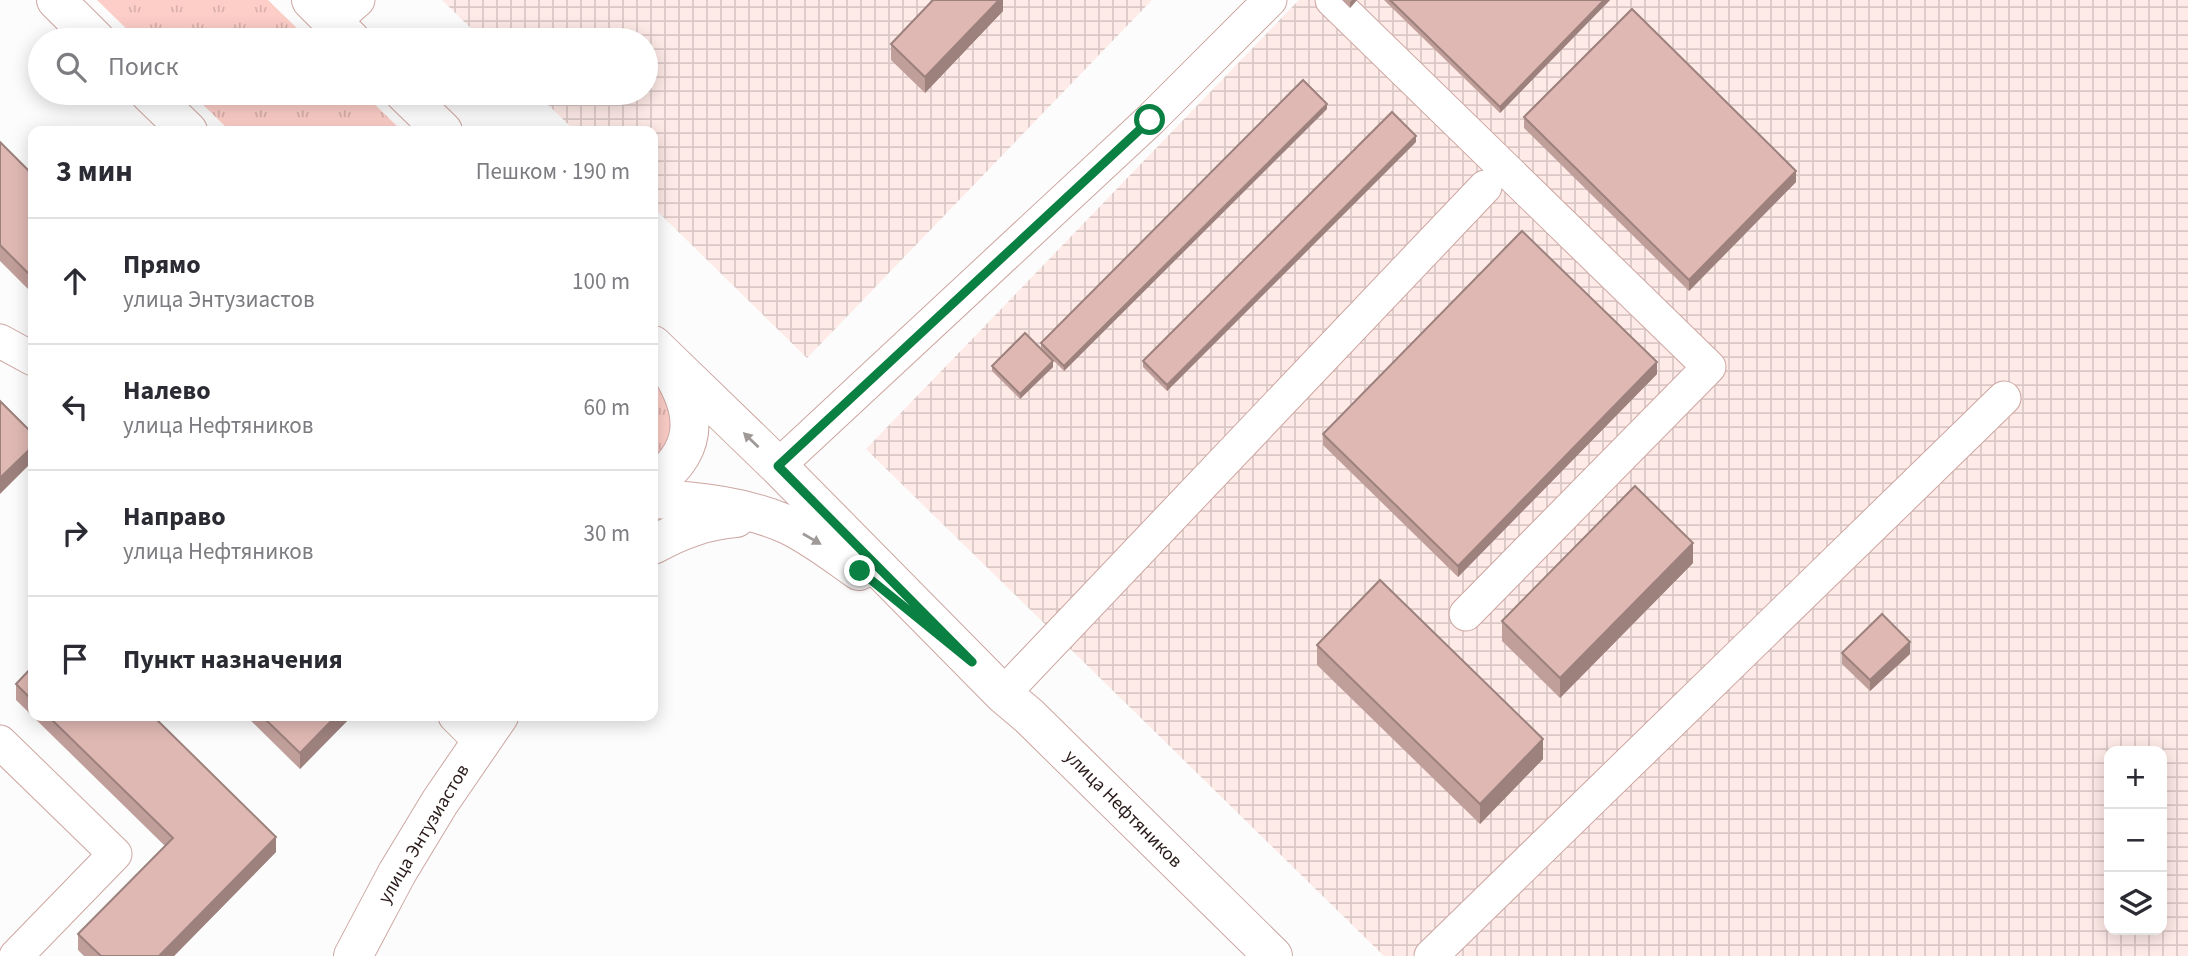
<!DOCTYPE html>
<html lang="ru">
<head>
<meta charset="utf-8">
<style>
	body { margin:0; font-family:"Source Sans 3",sans-serif; background:#f2f2f3; color:#2b2b33 }
	.controls { position:absolute; right:21px; bottom:21px; display:grid; overflow:hidden; border-radius:14px; box-shadow:0 4px 18px #0003 }
	.controls button { width:63px; height:63px; display:grid; place-items:center; padding:0; border:0; border-bottom:2px solid #e1e1e2; background:#fff; color:#2b2b33; font:35px sans-serif }
	.stop { position:absolute; width:21px; height:21px; margin:-16px; border:5px solid #0b8043; border-radius:50%; background:#fff }
	.stop.end { background:#0b8043; border-color:#fff; box-shadow:0 2px 7px #0008 }
	.list { margin:0; padding:0; list-style:none }
	h2 { display:flex; justify-content:space-between; align-items:center; height:91px; margin:0; padding:0 28px; font-size:30px }
	h2 small { font-size:23px; font-weight:400; color:#7c7c81 }
	.list li { display:grid; grid-template-columns:46px 1fr auto; gap:21px; align-items:center; box-sizing:border-box; height:126px; padding:0 28px; border-top:2px solid #e1e1e2 }
	.list b { display:block; font-size:26px; white-space:nowrap }
	.list p { margin:0; font-size:23px; white-space:nowrap; color:#7c7c81 }
	.list em { font-size:23px; font-style:normal; color:#7c7c81 }
	.icon { flex:none; width:38px; height:38px; fill:none; stroke:currentColor; stroke-width:2; stroke-linecap:round; stroke-linejoin:round }
	.map { position:relative; flex:none; width:2188px; height:956px; overflow:hidden }
	.search { position:absolute; background:#fff; box-shadow:0 4px 18px #0003; left:28px; top:28px; width:630px; height:77px; display:flex; align-items:center; gap:18px; box-sizing:border-box; padding:0 24px; border-radius:38px; color:#7c7c81; font-size:26px }
	.panel { position:absolute; background:#fff; box-shadow:0 4px 18px #0003; left:28px; top:126px; width:630px; height:595px; border-radius:14px }
	.map>svg:first-child { display:block }
	.industrial { fill:url(#industrial-grid); fill-rule:evenodd }
	.grass { fill:url(#grass-tufts) }
	.lines { fill:none; stroke-linecap:round; stroke-linejoin:round }
	.minor-casing { stroke:#cda6a2; stroke-width:35 }
	.major-casing { stroke:#cda6a2; stroke-width:40 }
	.minor { stroke:#fff; stroke-width:33 }
	.major { stroke:#fff; stroke-width:38 }
	.wall { fill:#c09e9a }
	.shaded-wall { fill:#9c817d }
	.building { fill:#dfb8b3; stroke:#9c817d; stroke-width:2 }
	.oneway { fill:#9f9998 }
	.route { stroke:#0b8043; stroke-width:9 }
	.labels { text-anchor:middle; dominant-baseline:central; stroke-width:5; stroke-linejoin:round; paint-order:stroke }
	.street-label { font-size:19px; fill:#2a1c1a; stroke:#fff }
</style>
</head>
<body>
<div class="map">
<svg width="2188" height="956" viewBox="0 0 2188 956">
	<defs>
		<pattern id="industrial-grid" width="8" height="8" patternUnits="userSpaceOnUse" patternTransform="scale(1.75)"><rect width="8" height="8" fill="#feeae7"/><path d="M0 4h8M4 0v8" fill="none" stroke="#dac8c6"/></pattern>
		<pattern id="grass-tufts" width="24" height="20" patternUnits="userSpaceOnUse" patternTransform="scale(1.75)"><rect width="24" height="20" fill="#fdcec8"/><path d="M3 7l-1-3M5 7V3M7 7l1-3M15 17l-1-3M17 17v-4M19 17l1-3" fill="none" stroke="#d9b0ab"/></pattern>
	</defs>
	<rect width="100%" height="100%" fill="#fcfcfc"/>
	<path class="industrial" d="M442,0H1152L807,358L653,207V131H575L536,93H646V40H483Z
		M1299,0H2188V956H1384L866,449ZM2109,751H2162V930H2109Z"/>
	<path class="grass" d="M97,0H268L309,40H138Z
		M191,93H363L402,131H230Z
		M653,369C670,405 683,426 653,461Z"/>
	<g class="lines">
		<g class="minor-casing">
			<path id="minor" d="M1332,0L1709,367L1466,614
				M333,22L358,0
				M0,341L33,359
				M778,466L1150,120L1270,0
				M1003,694L1485,187
				M455,716L481,742
				M0,742L115,854L16,956
				M1431,956L2004,398"/>
		</g>
		<g class="major-casing">
			<path id="major" d="M56,0L96,40
				M311,0L351,40
				M149,93L188,131
				M404,93L443,131
				M653,345L778,466L1003,694L1029,716L1273,956
				M653,484C697,452 699,416 671,371
				M653,499C698,501 744,506 786,524C812,536 836,555 859,571
				M653,545C680,530 706,520 736,518
				M353,956L397,873L440,802L499,716"/>
		</g>
		<use href="#minor" class="minor"/>
		<use href="#major" class="major"/>
	</g>
	<path class="wall" d="M1003,0V11L925,93L891,60V44Z
		M1342,0H1357L1350,8Z
		M1384,0H1610L1500,113Z
		M1327,109L1064,371L1041,348V343Z
		M1524,117L1796,182L1689,291L1524,128Z
		M0,142L33,175V294L0,261Z
		M1416,142L1167,391L1143,367V361Z
		M992,366L1053,367L1020,399L992,371Z
		M1657,374L1458,577L1323,445V434Z
		M1693,563L1560,698L1502,641V621Z
		M1317,645L1543,759L1480,824L1317,665Z
		M1842,653L1910,654L1870,691L1842,664Z
		M33,666V716H153L276,852L174,956H84L78,950V934L165,846L16,700V684Z
		M246,716H352L300,769Z"/>
	<path class="shaded-wall" d="M999,0H1003V11L925,93V77Z
		M1352,0H1357L1350,8V2Z
		M1604,0H1610L1500,113V107Z
		M1327,104V109L1064,371V366Z
		M1416,136V142L1167,391V385Z
		M1796,171V182L1689,291V280Z
		M1053,361V367L1020,399V394Z
		M1657,362V374L1458,577V566Z
		M33,446V461L0,494V478Z
		M1693,543V563L1560,698V678Z
		M1910,642V654L1870,691V680Z
		M336,716H352L300,769V753Z
		M1543,739V759L1480,824V804Z
		M276,837V852L174,956H159Z"/>
	<path class="building" d="M933,0H999L925,77L891,44Z
		M1390,0H1604L1500,107Z
		M1632,9L1796,171L1689,280L1524,117Z
		M1303,80L1327,104L1064,366L1041,343Z
		M1392,112L1416,136L1167,385L1143,361Z
		M0,142L33,175V278L0,245Z
		M1522,231L1657,362L1458,566L1323,434Z
		M1025,333L1053,361L1020,394L992,366Z
		M0,401L33,434V446L0,478Z
		M1635,486L1693,543L1560,678L1502,621Z
		M1380,580L1543,739L1480,804L1317,645Z
		M1882,614L1910,642L1870,680L1842,653Z
		M33,666V701L16,684Z
		M48,716H153L276,837L159,956H101L78,934L173,838Z
		M262,716H336L300,753Z"/>
	<defs><path id="oneway-solid" d="M-6-.8H1V-3.2L6.5 0L1 3.2V.8H-6Z" transform="scale(1.75)"/></defs>
	<g class="oneway">
		<use href="#oneway-solid" transform="translate(751 440) rotate(-136)"/>
		<use href="#oneway-solid" transform="translate(812 539) rotate(30)"/>
	</g>
	<g class="lines">
		<path class="route" d="M860,571L972,662L778,466L1150,120"/>
	</g>
	<g class="labels">
		<g class="street-label">
			<text transform="translate(1123 809) rotate(45)">улица Нефтяников</text>
			<text transform="translate(424 834) rotate(-59)">улица Энтузиастов</text>
		</g>
	</g>
</svg>
<div class="controls">
<button>+</button>
<button>−</button>
<button><svg class="icon" aria-label="layers" viewBox="0 0 24 24"><path d="M12 4l9 5-9 5-9-5zM3 14l9 5 9-5"/></svg></button>
</div>
<div class="stop" style="left:1150px;top:120px"></div>
<div class="stop end" style="left:860px;top:571px"></div>
<div class="search"><svg class="icon" aria-label="search" viewBox="0 0 24 24"><circle cx="10" cy="10" r="6"/><path d="M15 15l6 6"/></svg>Поиск</div>
<section class="panel">
<h2>3 мин<small>Пешком · 190 m</small></h2>
<ul class="list">
<li><svg class="icon" aria-label="ahead" viewBox="0 0 24 24"><path d="M12 20V5M6 11l6-6 6 6"/></svg><div><b>Прямо</b><p>улица Энтузиастов</p></div><em>100 m</em></li>
<li><svg class="icon" aria-label="left" viewBox="0 0 24 24"><path d="M17 20v-9H6M10 6l-5 5 5 5"/></svg><div><b>Налево</b><p>улица Нефтяников</p></div><em>60 m</em></li>
<li><svg class="icon" aria-label="right" viewBox="0 0 24 24"><path d="M7 20v-9h11M14 6l5 5-5 5"/></svg><div><b>Направо</b><p>улица Нефтяников</p></div><em>30 m</em></li>
<li><svg class="icon" aria-label="arrive" viewBox="0 0 24 24"><path d="M6 21V4h12l-3 4 3 4H6"/></svg><div><b>Пункт назначения</b></div></li>
</ul>
</section>
</div>
</body>
</html>
